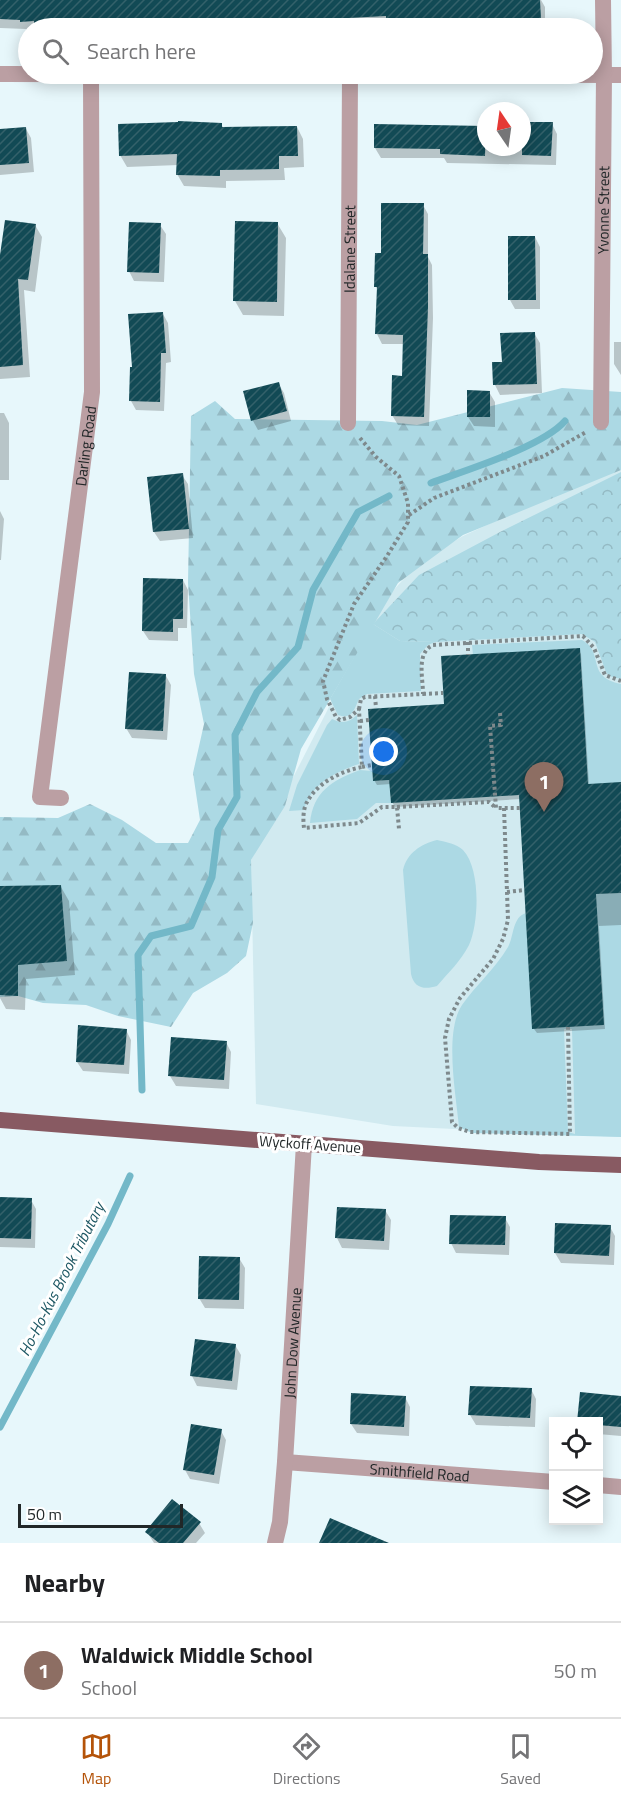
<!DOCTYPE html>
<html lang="en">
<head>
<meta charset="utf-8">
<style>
	body { margin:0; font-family:"Titillium Web",sans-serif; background:#f2f2f2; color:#202124 }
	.controls { position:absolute; right:18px; bottom:18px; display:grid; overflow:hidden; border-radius:0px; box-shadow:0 3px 15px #0003 }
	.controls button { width:54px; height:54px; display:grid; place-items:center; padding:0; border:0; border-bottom:2px solid #e0e0e0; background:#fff; color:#202124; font:30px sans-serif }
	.compass { position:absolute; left:477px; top:102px; width:54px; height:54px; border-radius:50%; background:#fff; box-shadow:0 3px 15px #0003; rotate:347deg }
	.scale { position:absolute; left:18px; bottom:15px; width:165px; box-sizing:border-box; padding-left:6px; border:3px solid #212728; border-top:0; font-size:16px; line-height:21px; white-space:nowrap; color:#212728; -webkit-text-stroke:4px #fff; paint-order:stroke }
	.you { position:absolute; left:384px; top:752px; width:21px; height:21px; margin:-15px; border:4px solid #fff; border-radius:50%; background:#1a73e8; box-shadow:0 0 0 9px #1a73e833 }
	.badge { display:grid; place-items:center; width:39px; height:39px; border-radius:50%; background:#b45309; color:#fff; font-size:20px; font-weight:700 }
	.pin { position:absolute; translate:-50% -50px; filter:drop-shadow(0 2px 3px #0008) }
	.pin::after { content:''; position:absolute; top:32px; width:21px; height:18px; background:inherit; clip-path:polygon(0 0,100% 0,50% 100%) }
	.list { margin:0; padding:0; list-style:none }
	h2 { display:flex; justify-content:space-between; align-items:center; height:78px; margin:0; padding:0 24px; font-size:26px }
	h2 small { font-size:20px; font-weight:400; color:#757577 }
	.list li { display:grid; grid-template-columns:39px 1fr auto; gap:18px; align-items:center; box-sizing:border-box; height:96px; padding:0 24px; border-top:2px solid #e0e0e0 }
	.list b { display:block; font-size:22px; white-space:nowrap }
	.list p { margin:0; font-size:20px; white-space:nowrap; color:#757577 }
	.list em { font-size:20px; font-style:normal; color:#757577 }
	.icon { flex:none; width:33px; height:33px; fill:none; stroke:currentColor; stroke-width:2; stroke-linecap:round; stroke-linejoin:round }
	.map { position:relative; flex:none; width:621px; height:1543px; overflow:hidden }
	.search { position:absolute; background:#fff; box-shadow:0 3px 15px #0003; left:18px; right:18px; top:18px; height:66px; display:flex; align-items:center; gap:15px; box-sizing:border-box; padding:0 21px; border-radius:33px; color:#757577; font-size:22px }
	.sheet { height:174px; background:#fff }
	nav { display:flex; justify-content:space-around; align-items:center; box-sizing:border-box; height:84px; border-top:2px solid #e0e0e0; background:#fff; font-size:16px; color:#757577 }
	nav a { display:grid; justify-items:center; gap:3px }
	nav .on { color:#b45309 }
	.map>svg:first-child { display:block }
	.built { fill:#d1eaf0 }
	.grass { fill:#acd9e4; fill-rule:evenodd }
	.forest { fill:url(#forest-firs) }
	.park { fill:url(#park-crowns) }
	.shadow { fill:#0003 }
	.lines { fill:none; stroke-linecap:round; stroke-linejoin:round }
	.stream { stroke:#73b8c8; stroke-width:7 }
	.building { fill:url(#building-hatch) }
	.path { stroke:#7e898c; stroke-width:4; stroke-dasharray:3 3; stroke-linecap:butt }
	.minor { stroke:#bb9fa3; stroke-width:16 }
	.primary { stroke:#885a62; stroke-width:16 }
	.labels { text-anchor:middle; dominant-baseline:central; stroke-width:6; stroke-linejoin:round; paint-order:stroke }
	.street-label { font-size:15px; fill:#212728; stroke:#fff }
	.water-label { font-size:16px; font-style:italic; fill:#1d5763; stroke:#fff }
</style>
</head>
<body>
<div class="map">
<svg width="621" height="1543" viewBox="0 0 621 1543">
	<defs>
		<pattern id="forest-firs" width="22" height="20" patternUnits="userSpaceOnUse" patternTransform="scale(1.5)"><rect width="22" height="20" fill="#acd9e4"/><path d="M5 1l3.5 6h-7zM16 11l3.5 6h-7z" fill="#94bac4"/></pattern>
		<pattern id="park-crowns" width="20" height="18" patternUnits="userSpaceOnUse" patternTransform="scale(1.5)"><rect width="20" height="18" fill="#acd9e4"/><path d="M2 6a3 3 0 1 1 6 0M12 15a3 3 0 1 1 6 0" fill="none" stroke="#94bac4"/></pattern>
		<pattern id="building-hatch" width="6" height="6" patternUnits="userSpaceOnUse" patternTransform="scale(1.5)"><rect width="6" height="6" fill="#124a55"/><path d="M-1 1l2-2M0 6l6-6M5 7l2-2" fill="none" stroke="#34616a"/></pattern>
	</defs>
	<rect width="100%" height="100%" fill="#e7f7fb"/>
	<path class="built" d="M621,464V1137L393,1126L256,1104L251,860L382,603L418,563L463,536Z"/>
	<path class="grass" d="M373,624L400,641L435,642L428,645L420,654L421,691L367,694L359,699C354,709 353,720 338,715L330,699Z
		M582,640C605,652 585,677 621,684V782H618L589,813L473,655L472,645Z
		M357,715L359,764C335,772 311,784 304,810L289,811L297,785L327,725L332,719C342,724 349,723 357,715Z
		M360,770L372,771L373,781L389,780L391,803H376L357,819L310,823C313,792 332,780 360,770Z
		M437,840C446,842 457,844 463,850C481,869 479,923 469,945C461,961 448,973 437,986C424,990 414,988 411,974L403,870C407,853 421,844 437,840Z
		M621,893V1137L472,1133L459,1127C456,1095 444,1032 462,1005C476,985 495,969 508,947C514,937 512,917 526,913L533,1029L603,1025L596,894ZM564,1029H572L575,1134L568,1132Z"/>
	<path class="forest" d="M562,388L621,392V470L463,535L398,583L301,749L285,806L251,860L253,923L246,956L227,973L193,993L171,1027L118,1016L86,1005L43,1003L18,996L0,997V817L58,818L90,804L122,820L156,843H188L200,820L193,773L204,724L194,674L188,583L191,416L215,401L235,419L382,421L417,425Z"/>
	<path class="park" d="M621,472V679L609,676L606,672L595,642L582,634L435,642L400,641L373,624L419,575L500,532Z"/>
	<path class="shadow" d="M0,0H541L545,7V28H391L389,26L333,28H28L27,31L26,29L0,28Z
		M221,124L224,129L297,127L303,139L304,167L284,168L285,180L226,181V188L184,186L177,174L178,165L127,167L120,155Z
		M522,124H552L557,134L556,165L447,163L444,158H381L375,148L376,125L486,128V147H522Z
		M26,129L31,138L34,172L0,175V131Z
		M423,205L428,214V257L432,265L433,318L429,426L398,425L392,415L403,377L404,344H382L377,334L378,291L376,287L383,254Z
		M277,223L286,238L284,316L243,315L235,301Z
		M35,225L42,237L35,292L24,290L30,377L0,379V266Z
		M160,225L166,234L164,282L134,281L129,271Z
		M535,237L540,247V309H515L510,300Z
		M163,314L168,323L171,362L166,363L164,411L136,410L131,401Z
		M534,333L540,343L542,393L500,395L495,385L494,363H503Z
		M614,342H621V375L614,364Z
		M278,383L284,393L291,421L258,430L253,421L245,392Z
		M489,392L495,402V427L474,426L468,417Z
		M0,413H4L9,423V480H0Z
		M182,475L188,484L193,538L160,541L154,532Z
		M0,511L4,519L1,560H0Z
		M183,580L188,590L187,628H178V641L149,640L143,631Z
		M579,650L581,654L589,785L621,783V925L599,926L605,1029L537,1033L534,1029L521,799L395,807L392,802L391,784L377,785L374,780L445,705Z
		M166,676L171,685L167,740L132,738L126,728Z
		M61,887L69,901L75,975L26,979L25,1010L6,1009L0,998V888Z
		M126,1030L131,1040L129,1074L83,1071L77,1062Z
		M226,1042L231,1052L229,1089L176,1086L170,1076Z
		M0,1199L31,1200L36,1209L35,1248L0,1247Z
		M385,1210L391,1220L389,1250L342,1248L337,1238Z
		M505,1218L510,1227L509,1255L456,1253L451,1243Z
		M610,1227L615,1236L614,1265L561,1263L555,1253Z
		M239,1258L245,1268L244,1309L205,1308L199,1298Z
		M235,1345L241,1355L237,1390L197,1386L192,1376Z
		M531,1389L536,1399L535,1427L476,1425L470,1415Z
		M405,1397L410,1407L409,1436L357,1433L351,1424Z
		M621,1397V1436L598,1434V1422Z
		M221,1431L226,1440L219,1484L190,1479L185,1470Z
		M199,1523L205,1533L196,1543H154L147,1532Z"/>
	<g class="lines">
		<path class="stream" d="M431,483C466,470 542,447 565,421
			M142,1090L138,955L151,936L191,926L212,877L218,830L237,797L235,735L257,692L298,647L313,590L358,512L389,496
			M0,1427L108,1224L130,1176"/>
	</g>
	<path class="building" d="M0,0H540L541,19L485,21L431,20V24L386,23V16L311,20V24H266V22L227,21V28L167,25V18L103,20V24L86,25V22L34,24V21L20,22V20L0,19Z
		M178,121L222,123V127L297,126L298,156H279V169L220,170V176L176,175L177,154L119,156L118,124L178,122Z
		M522,122H553L551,156L522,155Z
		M374,124L486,126L485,156L440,154V149L374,148Z
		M26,127L29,163L0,165V129Z
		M381,203H424L423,254H428V307L424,417L391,416L392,375L402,376L403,335L375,334L377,287H374L375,253H381Z
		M5,220L36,224L28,280L18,279L23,365L0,367V255Z
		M235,221L278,222L277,302L233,301Z
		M129,222L161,223L159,273L127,272Z
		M508,236H535L536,300H508Z
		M163,312L166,353H161L160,402L129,401L130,367H132L128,314Z
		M535,332L537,384L493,385L492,362H502L500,333Z
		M279,382L287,411L251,421L243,391Z
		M467,390L490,391V417H467Z
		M183,473L189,529L153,532L147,477Z
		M143,578L183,579V619H173V632L142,631Z
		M580,648L588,784L621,782V893L596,894L604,1025L532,1029L519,795L391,803L389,780L373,781L368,709L444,704L441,656Z
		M129,672L166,674L163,731L125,729Z
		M61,885L67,961L18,965V996L0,995V886Z
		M78,1025L127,1029L124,1065L76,1062Z
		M171,1037L227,1041L224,1080L168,1076Z
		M0,1197L32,1198L31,1239L0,1238Z
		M337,1207L386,1209L384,1241L335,1238Z
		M450,1215L506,1216L505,1245L449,1244Z
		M555,1223L611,1225L609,1256L554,1253Z
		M199,1256L240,1257L239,1300L198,1299Z
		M195,1339L236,1344L232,1381L190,1376Z
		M470,1386L532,1388L530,1418L468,1415Z
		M580,1392L621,1396V1427L598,1425V1422H577Z
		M351,1393L406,1396L404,1427L350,1424Z
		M191,1424L222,1429L214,1475L183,1470Z
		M172,1499L201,1522L183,1543H159L145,1532Z
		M330,1518L389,1543H319Z"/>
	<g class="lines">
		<path class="path" d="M360,438L376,457L399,476L408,503V522L387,556L354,604L323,681L327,699L336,717L340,720L350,717L359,709L362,767C341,771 316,783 306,804C303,811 303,820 304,828L359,823L382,807H397L399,829
			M409,515L434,498L544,456L586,432
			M468,642V655
			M423,694L443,693
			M375,696L376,708
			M359,709L361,699L365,697L423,694C423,677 416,653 433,645L583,636L594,648L605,675L621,681
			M500,713L501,725L490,726L496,808H520
			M360,721L369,720
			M362,767L372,765
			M397,807L489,802L496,808
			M504,808L508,920L503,939L493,959L460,998L449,1019L445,1038L452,1122L458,1128L470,1132L570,1134L568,1027
			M507,892L525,890"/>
		<g class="minor">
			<path d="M0,74L621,75"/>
			<path id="s1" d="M601,422L604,75L603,0"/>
			<path id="s2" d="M348,423L350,75"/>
			<path id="s3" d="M61,798L40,797L92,392L91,74"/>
			<path id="s4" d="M285,1462L554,1482"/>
			<path d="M598,1485L621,1487"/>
			<path id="s5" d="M275,1543L280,1522L285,1462L304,1144"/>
		</g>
		<path class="primary" d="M0,1120L539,1162L621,1165"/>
	</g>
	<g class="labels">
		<g class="street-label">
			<text stroke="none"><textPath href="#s1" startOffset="212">Yvonne Street</textPath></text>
			<text stroke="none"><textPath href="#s2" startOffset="174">Idalane Street</textPath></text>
			<text stroke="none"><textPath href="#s3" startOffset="375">Darling Road</textPath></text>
			<text transform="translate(310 1144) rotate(4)">Wyckoff Avenue</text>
			<text stroke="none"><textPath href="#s5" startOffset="201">John Dow Avenue</textPath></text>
			<text stroke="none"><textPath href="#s4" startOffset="135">Smithfield Road</textPath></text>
		</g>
		<g class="water-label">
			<text transform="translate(61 1279) rotate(-63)">Ho-Ho-Kus Brook Tributary</text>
		</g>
	</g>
</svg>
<div class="controls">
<button><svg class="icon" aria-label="locate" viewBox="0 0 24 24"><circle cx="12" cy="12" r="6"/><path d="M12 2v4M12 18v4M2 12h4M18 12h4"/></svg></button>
<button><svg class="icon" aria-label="layers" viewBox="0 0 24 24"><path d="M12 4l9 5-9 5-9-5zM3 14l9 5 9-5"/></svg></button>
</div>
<svg class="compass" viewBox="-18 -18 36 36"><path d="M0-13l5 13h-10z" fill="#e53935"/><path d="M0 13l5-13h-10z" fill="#757577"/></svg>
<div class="scale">50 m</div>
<div class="you"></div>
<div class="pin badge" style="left:544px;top:812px;background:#8d6e63">1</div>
<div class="search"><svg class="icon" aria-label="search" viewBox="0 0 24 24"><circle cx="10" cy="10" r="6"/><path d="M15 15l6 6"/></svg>Search here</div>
</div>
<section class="sheet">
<h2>Nearby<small></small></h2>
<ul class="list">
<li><span class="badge" style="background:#8d6e63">1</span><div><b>Waldwick Middle School</b><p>School</p></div><em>50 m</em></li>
</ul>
</section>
<nav>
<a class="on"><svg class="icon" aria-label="map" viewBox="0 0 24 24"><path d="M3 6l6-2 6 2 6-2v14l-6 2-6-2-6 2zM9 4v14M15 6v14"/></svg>Map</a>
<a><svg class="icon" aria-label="directions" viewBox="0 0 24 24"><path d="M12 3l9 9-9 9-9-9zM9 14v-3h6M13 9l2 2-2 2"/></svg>Directions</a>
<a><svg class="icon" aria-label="saved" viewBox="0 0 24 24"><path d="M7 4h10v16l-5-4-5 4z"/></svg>Saved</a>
</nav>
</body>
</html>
